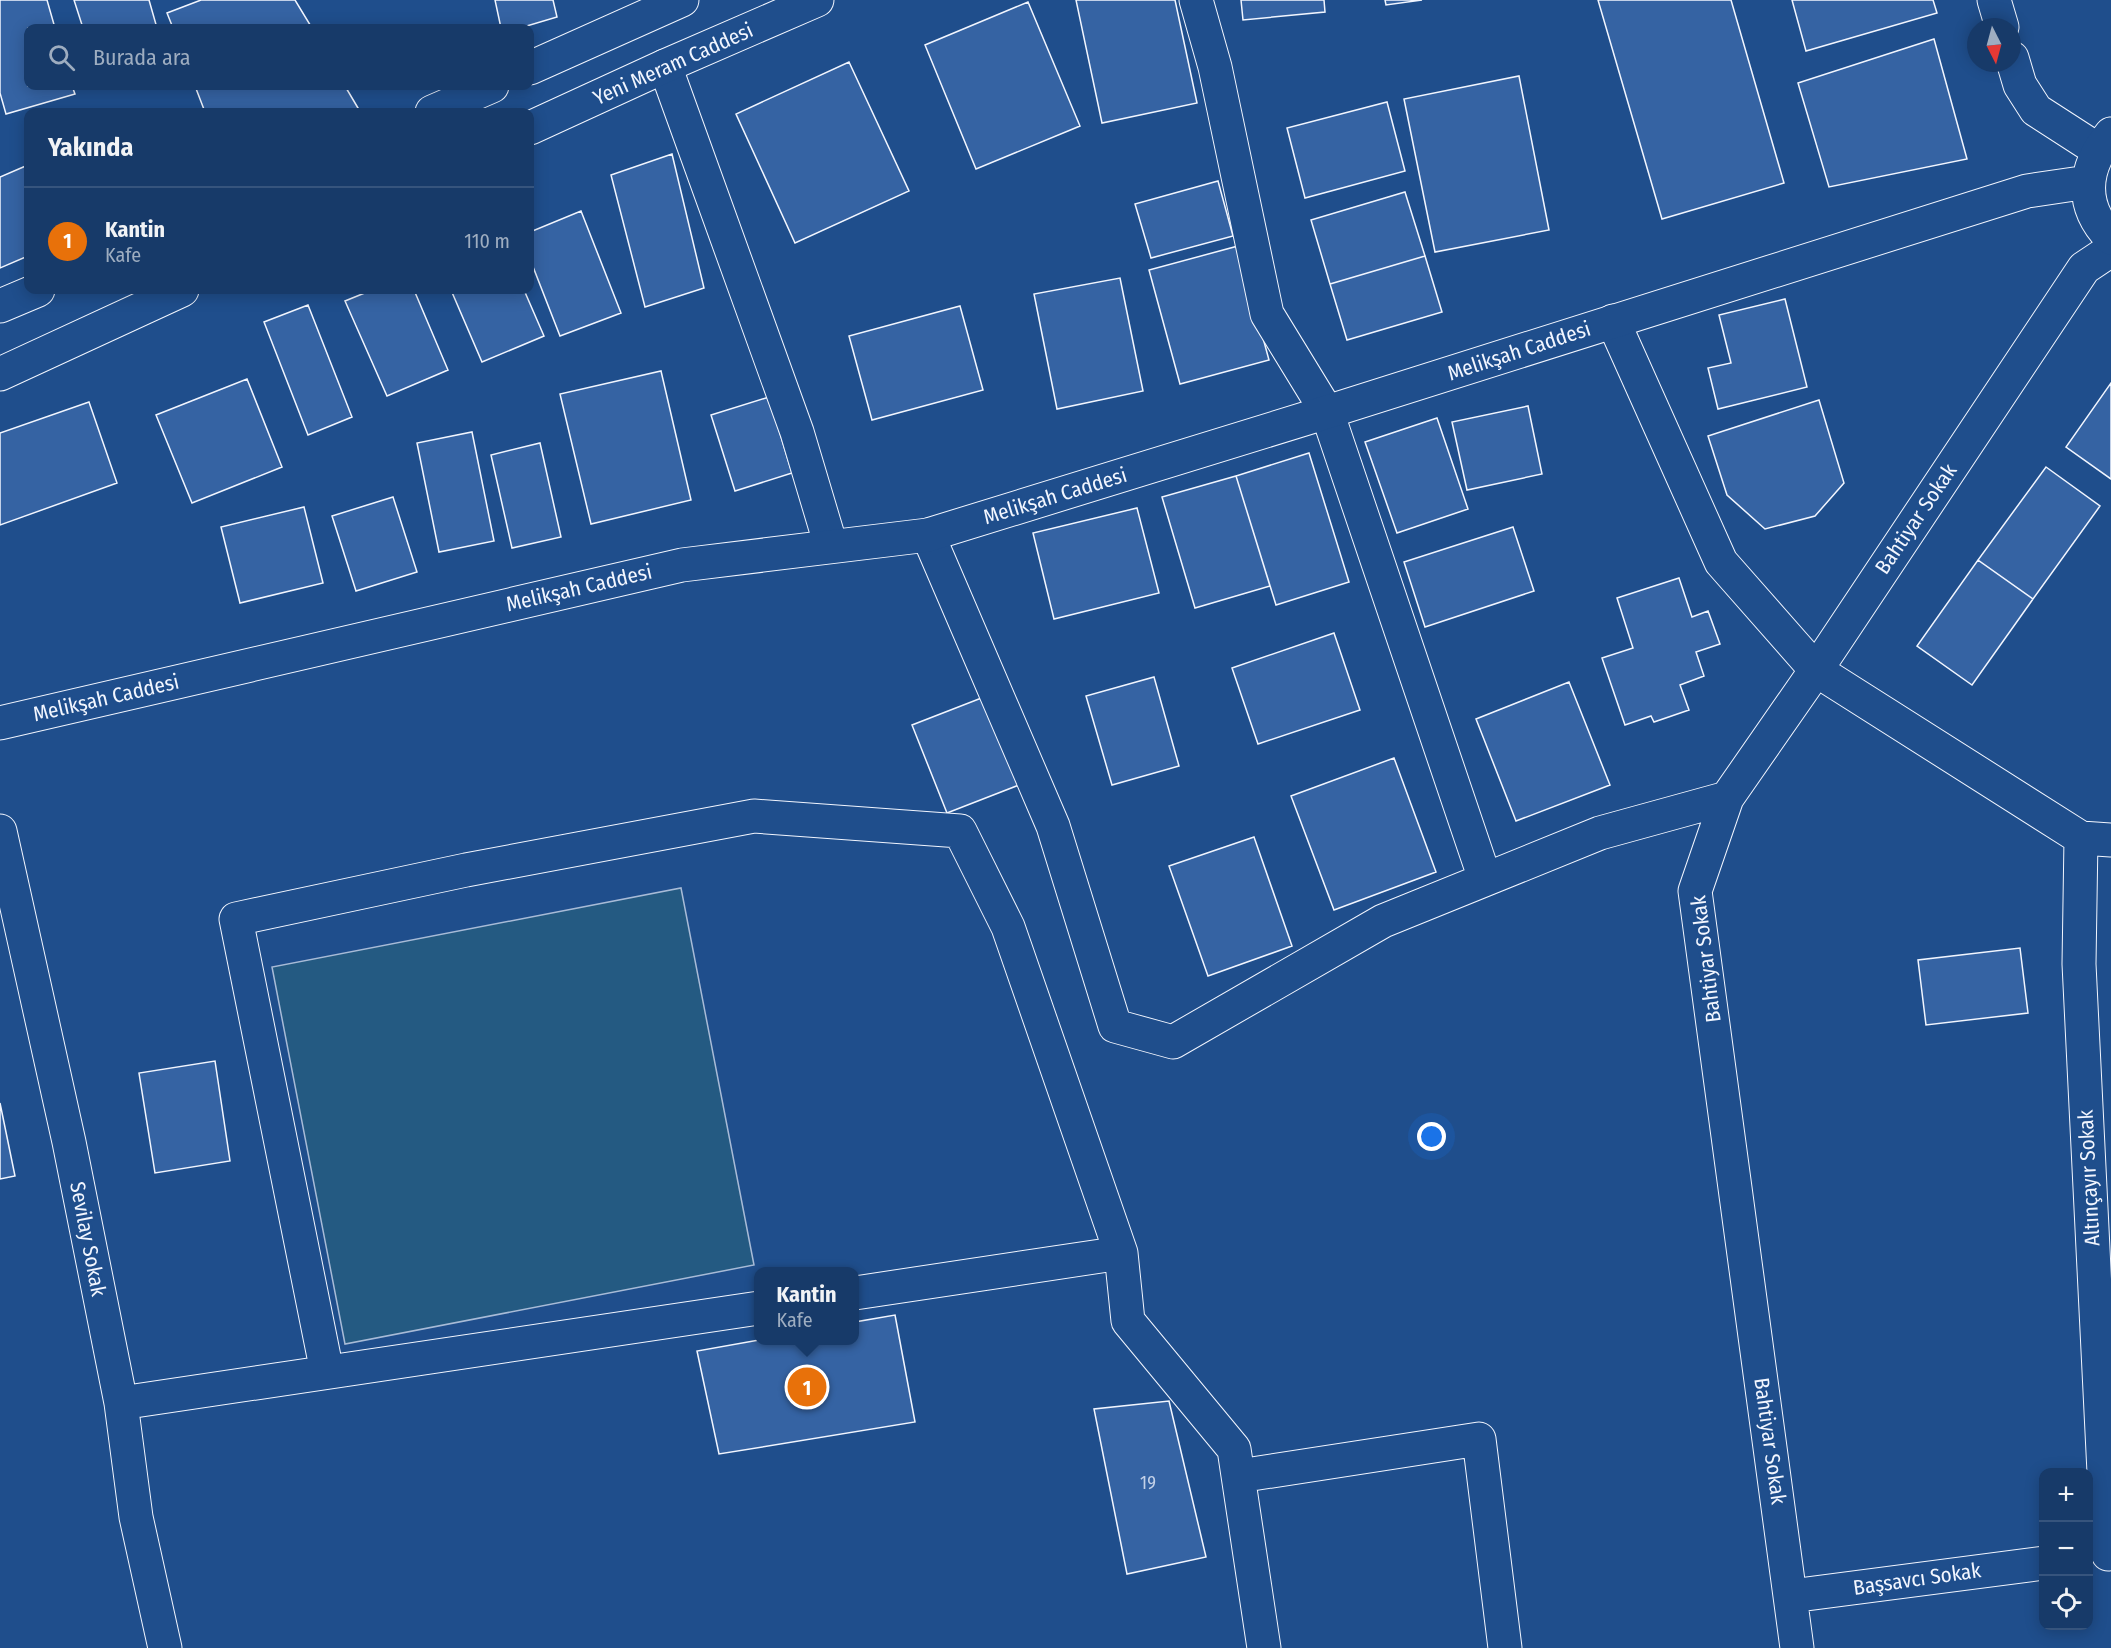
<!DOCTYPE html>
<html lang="tr">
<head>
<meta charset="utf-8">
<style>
	body { margin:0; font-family:"Fira Sans Condensed",sans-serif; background:#20416f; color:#f1f3f6 }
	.controls { position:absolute; right:18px; bottom:18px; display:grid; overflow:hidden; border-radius:12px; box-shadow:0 3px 15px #0003 }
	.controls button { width:54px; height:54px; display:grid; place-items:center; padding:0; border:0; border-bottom:2px solid #36547d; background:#173a69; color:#f1f3f6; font:30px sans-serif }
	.compass { position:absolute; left:1967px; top:18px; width:54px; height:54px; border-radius:50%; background:#173a69; box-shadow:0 3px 15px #0003; rotate:174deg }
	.you { position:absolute; left:1432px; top:1137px; width:21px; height:21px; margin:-15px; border:4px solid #fff; border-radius:50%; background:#1a73e8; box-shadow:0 0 0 9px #1a73e833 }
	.badge { display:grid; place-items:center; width:39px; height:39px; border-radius:50%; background:#8bbbb9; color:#fff; font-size:20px; font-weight:700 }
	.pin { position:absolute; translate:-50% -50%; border:3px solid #fff; box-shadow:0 2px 6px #0006 }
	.popup { position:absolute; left:754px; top:1267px; width:105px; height:78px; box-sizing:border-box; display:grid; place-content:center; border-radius:12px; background:#173a69; filter:drop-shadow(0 2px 4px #0005); font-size:20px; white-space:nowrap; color:#9eadc0 }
	.popup b { font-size:22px; color:#f1f3f6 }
	.popup::after { content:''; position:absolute; left:50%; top:100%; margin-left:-12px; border:12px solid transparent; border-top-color:#173a69 }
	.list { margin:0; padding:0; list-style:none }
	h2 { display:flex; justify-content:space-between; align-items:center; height:78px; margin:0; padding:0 24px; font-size:26px }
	h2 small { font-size:20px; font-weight:400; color:#9eadc0 }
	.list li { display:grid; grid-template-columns:39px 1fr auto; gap:18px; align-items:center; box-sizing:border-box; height:108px; padding:0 24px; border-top:2px solid #36547d }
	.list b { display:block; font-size:22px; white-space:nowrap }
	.list p { margin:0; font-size:20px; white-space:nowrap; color:#9eadc0 }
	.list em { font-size:20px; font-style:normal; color:#9eadc0 }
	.icon { flex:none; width:33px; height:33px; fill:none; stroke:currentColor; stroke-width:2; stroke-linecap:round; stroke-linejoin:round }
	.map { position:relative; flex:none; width:2111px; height:1648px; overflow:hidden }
	.search { position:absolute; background:#173a69; box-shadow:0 3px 15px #0003; left:24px; top:24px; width:510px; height:66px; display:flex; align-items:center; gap:15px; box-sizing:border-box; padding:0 21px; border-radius:12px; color:#9eadc0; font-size:22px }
	.panel { position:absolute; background:#173a69; box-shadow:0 3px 15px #0003; left:24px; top:108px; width:510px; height:186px; border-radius:12px }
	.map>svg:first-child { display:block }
	.green { fill:#245a82; stroke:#a8bbd7; stroke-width:1.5 }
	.building { fill:#3563a3; stroke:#f2f6ff; stroke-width:1.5 }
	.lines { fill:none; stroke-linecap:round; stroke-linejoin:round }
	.street-casing { stroke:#f2f6ff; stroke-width:35 }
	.secondary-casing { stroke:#f2f6ff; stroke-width:35 }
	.street { stroke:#1f4e8c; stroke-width:33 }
	.secondary { stroke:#1f4e8c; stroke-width:33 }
	.labels { text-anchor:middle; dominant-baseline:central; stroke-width:4.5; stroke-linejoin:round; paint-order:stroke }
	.number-label { font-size:18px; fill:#c3d1e8 }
	.street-label { font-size:21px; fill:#f2f6ff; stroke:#1f4e8c }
</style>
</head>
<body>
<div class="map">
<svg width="2111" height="1648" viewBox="0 0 2111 1648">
	<rect width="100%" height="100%" fill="#1f4e8c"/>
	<path class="green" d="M681,888L754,1265L345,1344L272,967Z"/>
	<path class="building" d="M0,0H47L55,28H28V86H72L75,94L6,114L0,93Z
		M74,0H149L157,28H83Z
		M201,0H295L312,28H173L167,13Z
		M495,0H553L557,17L520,28H501Z
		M1076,0H1175L1197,103L1102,123Z
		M1241,0H1324L1325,12L1243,20Z
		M1385,0H1422L1386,5Z
		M1598,0H1731L1784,183L1662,219Z
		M1792,0H1933L1937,13L1806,51Z
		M1028,2L1080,126L976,169L925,45Z
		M1934,39L1967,159L1829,187L1798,83Z
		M849,62L909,191L795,243L736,114Z
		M1519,76L1549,230L1435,252L1404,99Z
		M195,86H345L358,108L349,112H205Z
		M1387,102L1405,171L1305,198L1287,128Z
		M672,154L704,288L645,307L611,175Z
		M28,165V256L0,268V177Z
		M1218,181L1233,236L1151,258L1135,204Z
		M1405,192L1425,256L1330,284L1311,220Z
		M581,211L621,313L560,336L530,259V232Z
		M1238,246L1269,360L1180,384L1149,270Z
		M1425,256L1442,312L1347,340L1330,284Z
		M1120,278L1143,391L1057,409L1034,294Z
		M372,290H414L448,370L387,396L345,301Z
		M451,290H524L544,336L482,362Z
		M1785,299L1807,387L1718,409L1708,368L1731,363L1719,315Z
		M308,305L352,417L308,435L264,322Z
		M960,306L983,390L872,420L849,336Z
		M661,371L691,500L591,524L560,394Z
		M247,379L282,467L192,503L156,415Z
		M2111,383V479L2066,447Z
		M769,397L792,473L735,491L711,415Z
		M1819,400L1844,483L1815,516L1765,529L1727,495L1708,436Z
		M89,402L117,483L0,525V433Z
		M1528,406L1542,474L1467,490L1452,422Z
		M1437,418L1468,509L1397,533L1365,442Z
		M472,432L494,541L439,552L417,443Z
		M540,443L561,537L512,548L491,455Z
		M1309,453L1349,582L1276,605L1236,476Z
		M2046,467L2100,506L2033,599L1978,560Z
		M1236,476L1270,586L1195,608L1162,497Z
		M393,497L417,572L356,591L332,516Z
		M304,507L323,583L240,603L221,527Z
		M1137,508L1159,593L1054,619L1033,533Z
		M1513,527L1534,591L1425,627L1404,562Z
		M1978,560L2033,599L1972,685L1917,646Z
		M1679,578L1692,617L1708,611L1720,644L1696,652L1704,676L1680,685L1689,710L1654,722L1651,716L1625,725L1602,658L1633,648L1617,598Z
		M1334,633L1360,710L1258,744L1232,668Z
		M1154,677L1179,766L1112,785L1086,696Z
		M1569,682L1610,785L1516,821L1476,719Z
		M984,697L1019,785L947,813L912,725Z
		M1394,758L1436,872L1334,910L1291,796Z
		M1254,837L1292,946L1208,976L1169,866Z
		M2020,948L2028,1013L1926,1025L1918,960Z
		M215,1061L230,1161L155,1173L139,1073Z
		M0,1103L15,1176L0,1179Z
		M895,1315L915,1422L719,1454L697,1351L759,1340H855V1322Z
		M1169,1401L1206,1557L1127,1574L1094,1409Z"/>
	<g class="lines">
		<g class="street-casing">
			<path id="street" d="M1196,0L1215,67L1267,314L1327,412L1485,879
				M1994,0L2002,27
				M2012,58L2020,85L2036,110L2098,150
				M665,66L797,432L831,546
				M1613,321L1721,562L1816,670L2081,838L2111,840
				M928,535L1053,826L1115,1026L1173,1042L1383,921L1600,833L1727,798
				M0,831L69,1142L121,1403L136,1517L165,1648
				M2081,838L2079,964L2108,1554
				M855,1293L1121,1253L1128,1321L1234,1449L1264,1648
				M327,1372L236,919L466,870L754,816L960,831L1008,927L1121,1253
				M121,1403L759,1308
				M1239,1476L1479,1439L1505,1648
				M1791,1596L2044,1563
				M1797,1648L1695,891L1727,798L1816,670L2084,268L2111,250"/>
		</g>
		<g class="secondary-casing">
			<path id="secondary" d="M530,68L682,0
				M432,112L492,86
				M530,128L665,66L817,0
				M2111,134C2083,168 2079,205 2111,238
				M0,306L38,290
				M0,374L182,290
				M0,723L682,565L928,535L1327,412L2027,191L2088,182"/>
		</g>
		<use href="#street" class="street"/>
		<use href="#secondary" class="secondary"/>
	</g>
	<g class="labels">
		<g class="number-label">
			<text x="1148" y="1483">19</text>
		</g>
		<g class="street-label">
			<text transform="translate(673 64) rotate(-24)">Yeni Meram Caddesi</text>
			<text transform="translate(1519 351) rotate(-18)">Melikşah Caddesi</text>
			<text transform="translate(1055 496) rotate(-17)">Melikşah Caddesi</text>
			<text transform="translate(1916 519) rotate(-56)">Bahtiyar Sokak</text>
			<text transform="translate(579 588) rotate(-13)">Melikşah Caddesi</text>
			<text transform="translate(106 698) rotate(-13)">Melikşah Caddesi</text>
			<text transform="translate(1706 959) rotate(-97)">Bahtiyar Sokak</text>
			<text transform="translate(2089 1178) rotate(-93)">Altınçayır Sokak</text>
			<text transform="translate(88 1239) rotate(79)">Sevilay Sokak</text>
			<text transform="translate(1770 1441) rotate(82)">Bahtiyar Sokak</text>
			<text transform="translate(1917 1579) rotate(-8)">Başsavcı Sokak</text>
		</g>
	</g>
</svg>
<div class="controls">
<button>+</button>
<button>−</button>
<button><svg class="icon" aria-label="locate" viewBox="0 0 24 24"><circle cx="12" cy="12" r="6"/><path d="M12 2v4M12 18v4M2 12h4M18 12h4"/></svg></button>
</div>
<svg class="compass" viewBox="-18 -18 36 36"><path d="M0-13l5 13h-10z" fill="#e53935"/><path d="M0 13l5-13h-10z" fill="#9eadc0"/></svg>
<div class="you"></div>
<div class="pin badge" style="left:807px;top:1387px;background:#e8710a">1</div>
<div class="popup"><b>Kantin</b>Kafe</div>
<div class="search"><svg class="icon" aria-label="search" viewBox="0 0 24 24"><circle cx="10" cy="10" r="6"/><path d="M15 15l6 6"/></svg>Burada ara</div>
<section class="panel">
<h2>Yakında<small></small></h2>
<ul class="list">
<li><span class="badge" style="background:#e8710a">1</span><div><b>Kantin</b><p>Kafe</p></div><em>110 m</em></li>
</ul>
</section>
</div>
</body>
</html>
